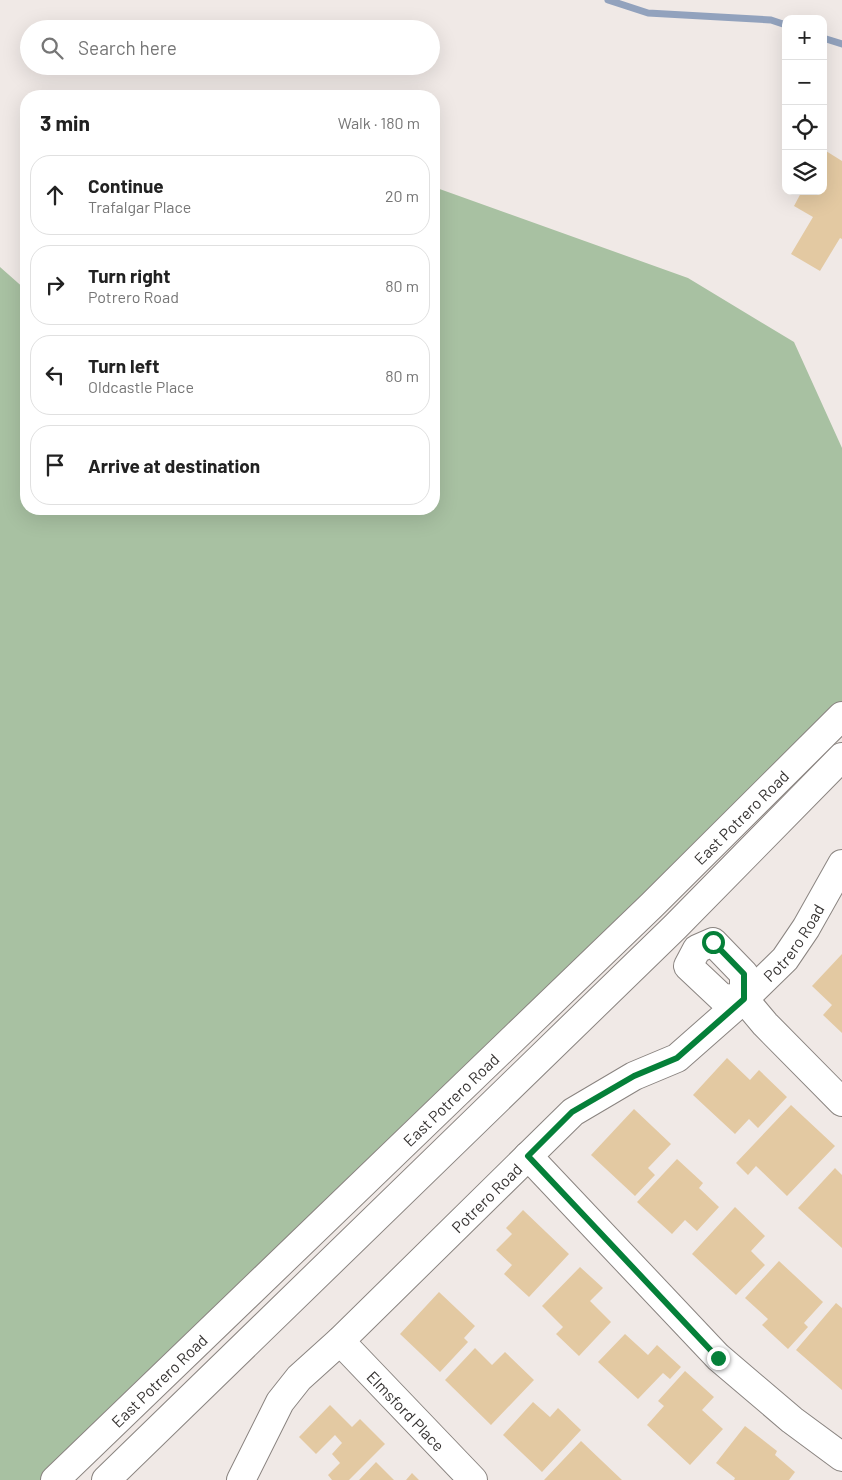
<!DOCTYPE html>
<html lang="en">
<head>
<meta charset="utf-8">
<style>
	body { margin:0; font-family:Barlow,sans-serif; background:#f2f2f2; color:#222 }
	.controls { position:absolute; right:15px; top:15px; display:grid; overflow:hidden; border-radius:10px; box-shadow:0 5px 20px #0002 }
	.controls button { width:45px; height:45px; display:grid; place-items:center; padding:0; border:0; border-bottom:1px solid #e0e0e0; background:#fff; color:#222; font:25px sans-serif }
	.stop { position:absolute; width:15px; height:15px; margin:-11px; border:4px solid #058039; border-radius:50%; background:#fff }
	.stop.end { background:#058039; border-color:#fff; box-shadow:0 1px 5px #0008 }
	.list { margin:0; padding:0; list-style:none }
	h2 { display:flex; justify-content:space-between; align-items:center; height:65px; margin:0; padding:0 20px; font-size:21px }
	h2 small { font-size:16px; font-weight:400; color:#767676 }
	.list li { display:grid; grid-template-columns:32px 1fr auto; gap:15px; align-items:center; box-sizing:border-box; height:80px; margin:0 10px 10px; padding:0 10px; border:1px solid #e0e0e0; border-radius:20px }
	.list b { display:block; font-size:19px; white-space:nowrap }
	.list p { margin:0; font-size:16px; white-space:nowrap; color:#767676 }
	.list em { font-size:16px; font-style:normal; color:#767676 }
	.icon { flex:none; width:28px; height:28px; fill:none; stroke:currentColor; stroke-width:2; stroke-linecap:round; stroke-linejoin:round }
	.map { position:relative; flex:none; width:842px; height:1480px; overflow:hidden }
	.search { position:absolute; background:#fff; box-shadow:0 5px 20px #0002; left:20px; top:20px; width:420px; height:55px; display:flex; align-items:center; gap:12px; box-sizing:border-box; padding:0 18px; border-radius:28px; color:#767676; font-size:19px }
	.panel { position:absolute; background:#fff; box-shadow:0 5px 20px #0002; left:20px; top:90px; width:420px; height:425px; border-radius:20px }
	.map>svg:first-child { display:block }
	.green { fill:#a8c1a2 }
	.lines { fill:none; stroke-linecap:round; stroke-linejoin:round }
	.stream { stroke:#92a2bd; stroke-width:7 }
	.building { fill:#e3c9a2 }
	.minor-casing { stroke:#8a8480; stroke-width:30 }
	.minor { stroke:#fff; stroke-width:28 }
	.route { stroke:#058039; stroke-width:6 }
	.labels { text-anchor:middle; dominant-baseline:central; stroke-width:4; stroke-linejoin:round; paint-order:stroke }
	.street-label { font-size:16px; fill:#363332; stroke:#f0e9e6 }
</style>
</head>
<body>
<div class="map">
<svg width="842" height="1480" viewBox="0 0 842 1480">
	<rect width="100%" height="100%" fill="#f0e9e6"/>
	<path class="green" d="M434,187L688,278L794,342L842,448V716L55,1480H0V267L26,290V509H434Z"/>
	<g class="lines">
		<path class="stream" d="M608,0L648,13L771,20L786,25
			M823,38L842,44"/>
	</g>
	<path class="building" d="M826,151L842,161V239L840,238L820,271L791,254L813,217L794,206L802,191H823V156Z
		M842,954V1033L823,1015L832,1005L812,986Z
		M727,1058L750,1080L759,1070L787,1097L758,1128L749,1119L735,1134L693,1095Z
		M791,1105L835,1146L787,1196L756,1166L748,1175L736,1163Z
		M634,1109L671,1144L648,1168L655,1175L635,1196L591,1155Z
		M677,1159L703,1183L699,1188L719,1207L697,1231L685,1220L672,1234L637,1202Z
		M835,1168L842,1175V1248L798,1208Z
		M735,1207L765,1236L751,1251L765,1265L736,1295L692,1254Z
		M523,1210L569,1254L529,1297L504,1274L512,1265L496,1250L512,1234L506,1228Z
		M779,1261L823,1302L804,1323L808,1327L788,1349L762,1325L768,1319L745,1298Z
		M580,1267L603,1288L590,1301L611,1322L579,1356L556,1334L563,1327L542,1306Z
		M439,1292L475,1326L464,1338L468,1342L440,1372L400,1334Z
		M836,1303L842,1308V1390L796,1350Z
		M625,1334L648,1355L657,1345L681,1367L670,1379L663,1373L638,1399L598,1362Z
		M475,1348L492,1365L505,1352L534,1380L491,1425L445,1380Z
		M685,1371L714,1397L702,1410L723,1429L690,1465L647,1425L664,1406L658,1401Z
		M533,1402L550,1417L558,1408L581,1430L542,1472L503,1435Z
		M330,1405L352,1427L360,1419L385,1444L349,1480H332L328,1475L340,1463L332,1454L342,1443L335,1435L316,1454L299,1437Z
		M745,1426L777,1451L775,1455L795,1472L789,1480H734L735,1478L716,1463Z
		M581,1441L622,1480H544Z
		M376,1462L394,1480H359Z
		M412,1473L419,1480H406Z"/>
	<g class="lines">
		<g class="minor-casing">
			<g id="minor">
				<path d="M744,999L722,998L688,966L697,949L713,942L744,974V999L765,1024L842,1102"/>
				<path d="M528,1156L718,1357L792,1420L842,1457"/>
				<path id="s1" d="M340,1341L473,1480"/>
				<path id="s2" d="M55,1480L652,905L842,716"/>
				<path d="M106,1480L675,927L842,757"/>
				<path id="s3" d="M241,1480L280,1402L299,1378L340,1341L573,1112L634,1076L677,1058L744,999L785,959L806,928L842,864"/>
			</g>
		</g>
		<use href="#minor" class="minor"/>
	</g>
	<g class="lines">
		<path class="route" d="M713,942L744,974V999L677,1058L634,1076L572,1112L528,1156L718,1358"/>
	</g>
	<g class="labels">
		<g class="street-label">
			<text stroke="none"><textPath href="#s2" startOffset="954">East Potrero Road</textPath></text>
			<text stroke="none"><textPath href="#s3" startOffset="782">Potrero Road</textPath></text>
			<text stroke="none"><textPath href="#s2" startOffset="549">East Potrero Road</textPath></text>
			<text stroke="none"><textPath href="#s3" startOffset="378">Potrero Road</textPath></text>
			<text stroke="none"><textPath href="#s2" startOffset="144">East Potrero Road</textPath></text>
			<text stroke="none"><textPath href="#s1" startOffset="96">Elmsford Place</textPath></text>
		</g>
	</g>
</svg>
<div class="controls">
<button>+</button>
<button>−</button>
<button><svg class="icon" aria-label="locate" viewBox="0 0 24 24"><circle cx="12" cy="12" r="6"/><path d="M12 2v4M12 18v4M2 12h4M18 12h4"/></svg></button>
<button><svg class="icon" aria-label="layers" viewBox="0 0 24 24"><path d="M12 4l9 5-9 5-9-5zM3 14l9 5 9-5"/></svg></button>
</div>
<div class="stop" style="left:713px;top:942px"></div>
<div class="stop end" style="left:718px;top:1358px"></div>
<div class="search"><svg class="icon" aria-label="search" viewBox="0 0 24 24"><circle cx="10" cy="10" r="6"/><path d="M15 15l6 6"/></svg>Search here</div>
<section class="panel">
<h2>3 min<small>Walk · 180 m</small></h2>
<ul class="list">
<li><svg class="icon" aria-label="ahead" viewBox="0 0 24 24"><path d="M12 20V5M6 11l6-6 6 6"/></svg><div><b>Continue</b><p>Trafalgar Place</p></div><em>20 m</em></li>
<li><svg class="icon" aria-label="right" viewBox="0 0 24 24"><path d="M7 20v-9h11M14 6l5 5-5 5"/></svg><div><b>Turn right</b><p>Potrero Road</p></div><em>80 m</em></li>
<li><svg class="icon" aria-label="left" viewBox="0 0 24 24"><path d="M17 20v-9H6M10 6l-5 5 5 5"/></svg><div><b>Turn left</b><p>Oldcastle Place</p></div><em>80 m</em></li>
<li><svg class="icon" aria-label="arrive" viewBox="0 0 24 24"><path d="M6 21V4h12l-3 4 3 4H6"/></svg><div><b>Arrive at destination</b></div></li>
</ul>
</section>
</div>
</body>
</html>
